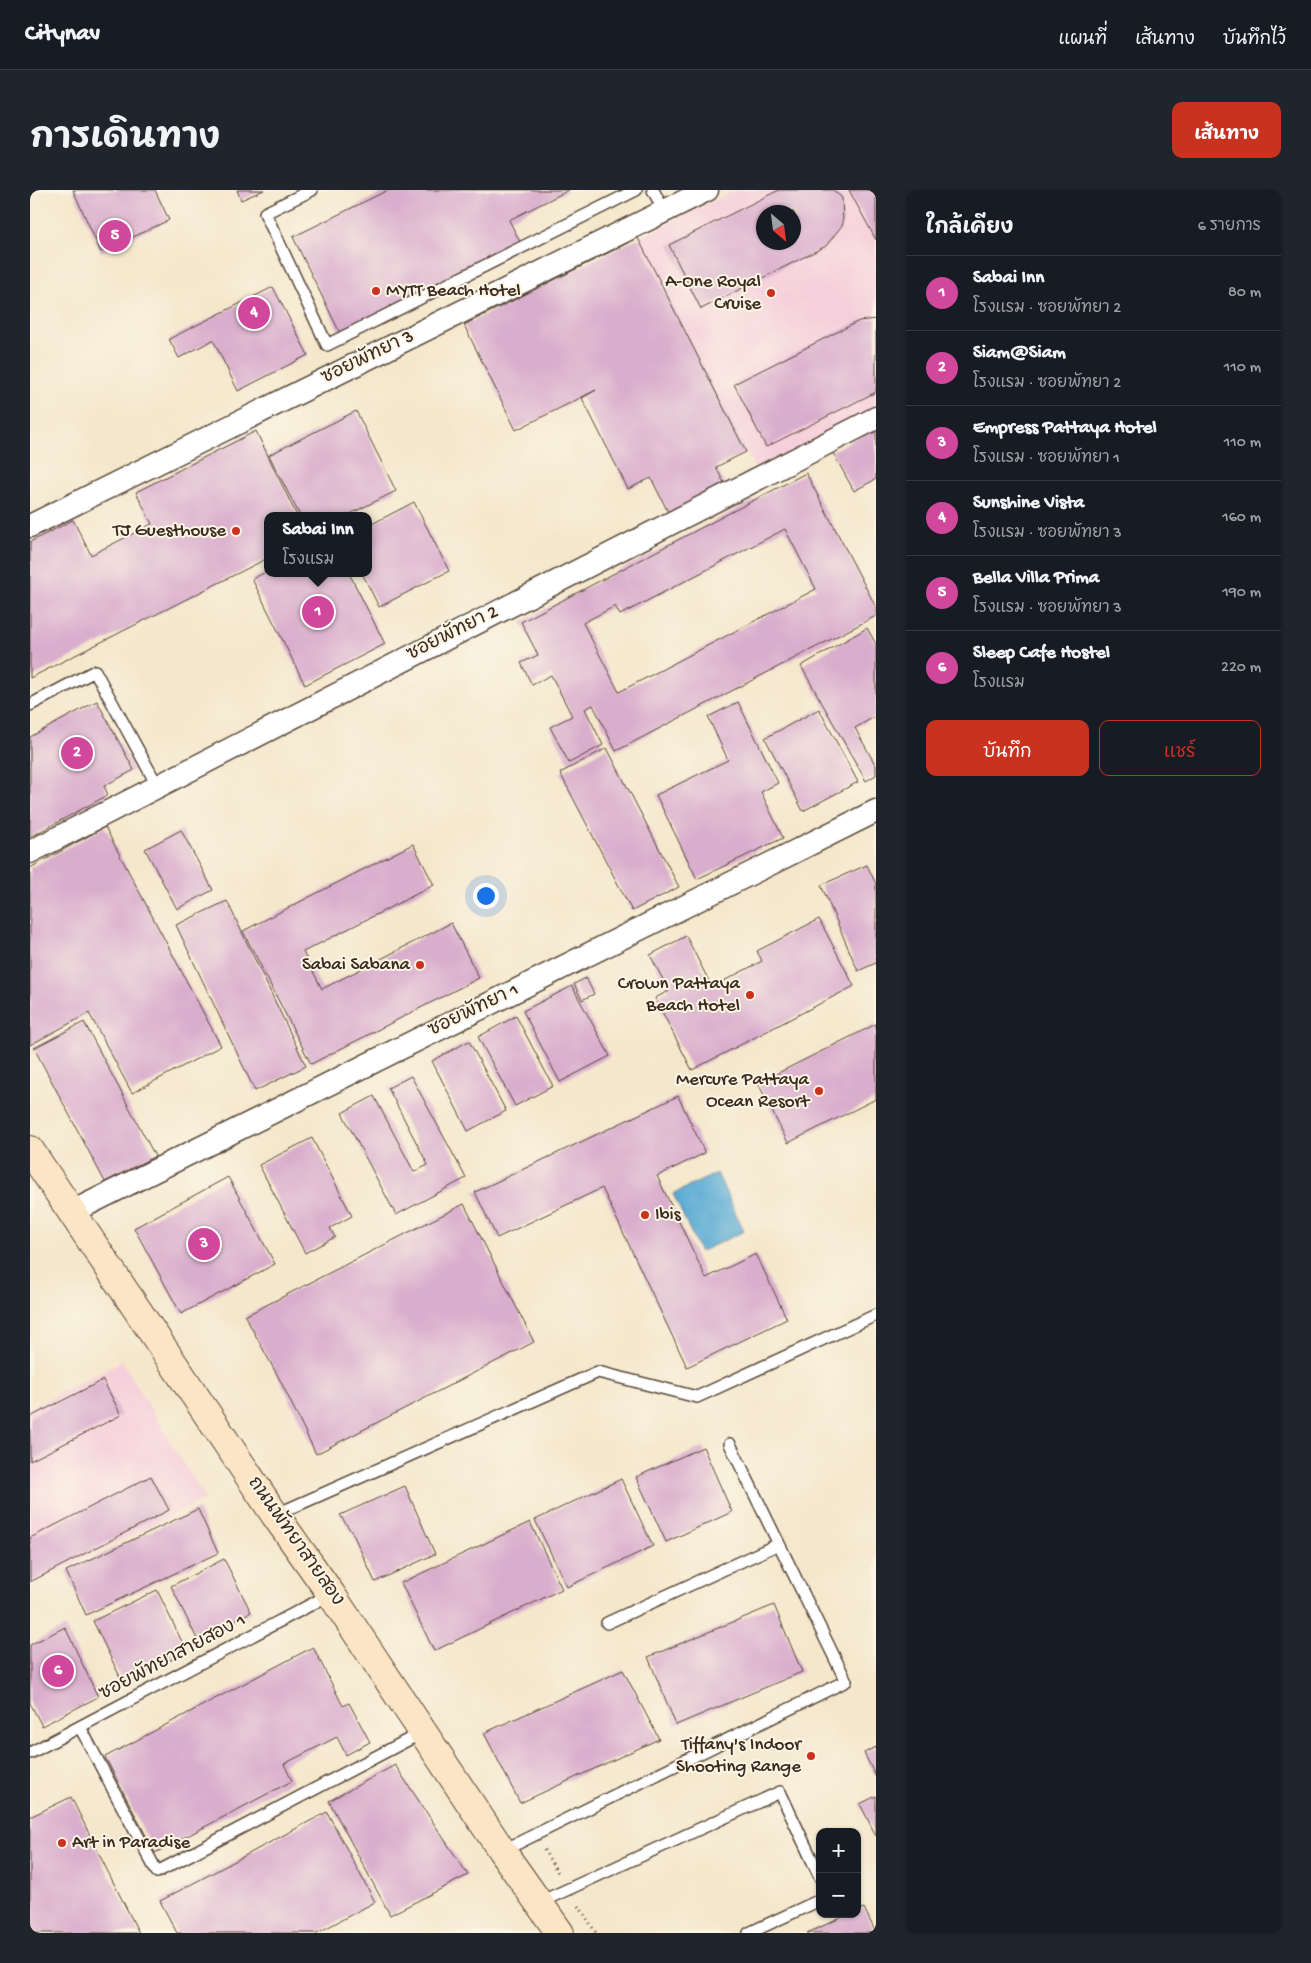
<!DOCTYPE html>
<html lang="th">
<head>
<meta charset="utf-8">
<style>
	body { margin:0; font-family:"Gochi Hand","Playpen Sans Thai",sans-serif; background:#20242c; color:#f1f3f6 }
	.controls { position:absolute; right:15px; bottom:15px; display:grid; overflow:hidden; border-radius:10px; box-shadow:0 1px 4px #0004 }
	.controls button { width:45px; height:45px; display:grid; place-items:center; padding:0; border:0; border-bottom:1px solid #363941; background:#171b24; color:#f1f3f6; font:25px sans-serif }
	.compass { position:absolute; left:726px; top:15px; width:45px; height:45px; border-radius:50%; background:#171b24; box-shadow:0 1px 4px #0004; rotate:152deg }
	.you { position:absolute; left:455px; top:705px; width:18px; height:18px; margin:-12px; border:4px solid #fff; border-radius:50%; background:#1a73e8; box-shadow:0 0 0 8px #1a73e833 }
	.badge { display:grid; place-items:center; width:32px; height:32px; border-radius:50%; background:#c8321e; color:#fff; font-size:16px; font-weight:700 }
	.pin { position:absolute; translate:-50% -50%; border:2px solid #fff; box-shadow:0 1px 5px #0006 }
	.popup { position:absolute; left:234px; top:322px; width:108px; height:65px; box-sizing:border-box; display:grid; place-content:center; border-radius:10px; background:#171b24; filter:drop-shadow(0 1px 4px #0005); font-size:16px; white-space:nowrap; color:#9ea1a6 }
	.popup b { font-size:19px; color:#f1f3f6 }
	.popup::after { content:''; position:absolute; left:50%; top:100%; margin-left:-10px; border:10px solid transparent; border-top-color:#171b24 }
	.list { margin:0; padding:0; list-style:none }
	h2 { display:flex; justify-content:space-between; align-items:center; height:65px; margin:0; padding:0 20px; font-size:21px }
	h2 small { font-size:16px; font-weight:400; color:#9ea1a6 }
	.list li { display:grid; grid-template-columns:32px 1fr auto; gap:15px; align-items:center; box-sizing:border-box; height:75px; padding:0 20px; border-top:1px solid #363941 }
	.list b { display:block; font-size:19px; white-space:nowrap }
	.list p { margin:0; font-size:16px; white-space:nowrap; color:#9ea1a6 }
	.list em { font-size:16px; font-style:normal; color:#9ea1a6 }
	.actions { display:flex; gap:10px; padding:15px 20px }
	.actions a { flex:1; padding:11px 0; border:1px solid #c8321e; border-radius:10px; text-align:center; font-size:18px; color:#c8321e }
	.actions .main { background:#c8321e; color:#fff }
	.map { position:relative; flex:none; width:846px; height:1743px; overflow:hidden; border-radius:10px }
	header { display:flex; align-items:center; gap:30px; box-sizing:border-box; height:70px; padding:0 25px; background:#171b24; border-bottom:1px solid #363941 }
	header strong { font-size:24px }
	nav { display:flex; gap:28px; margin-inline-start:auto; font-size:18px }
	.intro { display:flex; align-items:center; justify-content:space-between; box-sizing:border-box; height:120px; padding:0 30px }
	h1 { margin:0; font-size:35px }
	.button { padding:12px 22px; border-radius:10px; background:#c8321e; color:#fff; font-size:18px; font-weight:700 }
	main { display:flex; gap:30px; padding:0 30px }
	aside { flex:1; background:#171b24; border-radius:10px; box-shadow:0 1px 4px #0004 }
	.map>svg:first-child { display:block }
	.built { fill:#f5cfdb; fill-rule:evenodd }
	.water { fill:#59aad4; stroke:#4a6a79 }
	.building { fill:#d9aecd; fill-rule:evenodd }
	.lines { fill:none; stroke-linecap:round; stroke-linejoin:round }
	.lane-casing { stroke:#574638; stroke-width:14 }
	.street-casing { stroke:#574638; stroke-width:25 }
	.secondary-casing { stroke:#574638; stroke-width:30 }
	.path { stroke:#574638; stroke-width:3; stroke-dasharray:1 4; stroke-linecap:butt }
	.lane { stroke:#fff; stroke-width:11 }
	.street { stroke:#fff; stroke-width:22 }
	.secondary { stroke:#fce5c4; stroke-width:28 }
	.poi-dot { fill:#c8321e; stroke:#fcf5e5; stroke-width:2 }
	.labels { text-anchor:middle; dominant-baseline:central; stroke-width:4; stroke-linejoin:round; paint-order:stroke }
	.poi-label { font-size:19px; fill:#3b2a1e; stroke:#fcf5e5; text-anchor:end }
	.street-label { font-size:19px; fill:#3b2a1e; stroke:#fcf5e5 }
</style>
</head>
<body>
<header>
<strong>Citynav</strong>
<nav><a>แผนที่</a><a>เส้นทาง</a><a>บันทึกไว้</a></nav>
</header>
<div class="intro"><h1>การเดินทาง</h1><a class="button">เส้นทาง</a></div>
<main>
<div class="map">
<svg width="846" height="1743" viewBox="0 0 846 1743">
	<rect width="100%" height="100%" fill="#fcf5e5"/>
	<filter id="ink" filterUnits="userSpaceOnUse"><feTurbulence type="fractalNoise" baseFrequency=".02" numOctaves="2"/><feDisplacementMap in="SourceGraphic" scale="10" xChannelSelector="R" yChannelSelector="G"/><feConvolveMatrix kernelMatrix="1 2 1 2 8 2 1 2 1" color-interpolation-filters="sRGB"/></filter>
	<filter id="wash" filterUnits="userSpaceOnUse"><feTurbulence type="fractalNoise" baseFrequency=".0096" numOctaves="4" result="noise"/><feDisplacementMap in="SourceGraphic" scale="20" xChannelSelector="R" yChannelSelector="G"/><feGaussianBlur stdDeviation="1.12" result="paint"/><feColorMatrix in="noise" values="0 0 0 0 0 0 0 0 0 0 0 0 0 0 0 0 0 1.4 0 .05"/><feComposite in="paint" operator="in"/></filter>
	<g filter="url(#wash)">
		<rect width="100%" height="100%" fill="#f4e7cc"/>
		<path class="built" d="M706,0H846V219L726,280L608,48ZM734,22H764V52H734Z
			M92,1171L175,1309L0,1395V1218Z"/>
		<path class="water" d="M687,983L714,1041L670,1062L643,1004Z"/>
		<g id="blocks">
			<path class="building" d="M43,0H125L139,30L71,62Z
				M207,0H234L211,10Z
				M358,0H539L479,30L492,56L311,145L263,47Z
				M749,0H803L812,8L813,34L796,56L671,119L639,55ZM734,22H764V52H734Z
				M819,0H846V50Z
				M608,48L716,262L686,277L695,295L639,324L621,288L598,299L552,208L566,200L486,240L434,135Z
				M243,97L278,165L208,201L183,150L149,168L139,149Z
				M846,129V202L736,257L704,194L829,131Z
				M326,221L366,301L316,326H270L239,265Z
				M846,237V289L824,301L802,261Z
				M226,241L267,326H238V368L0,488V352L43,330L61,365L122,334L106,302Z
				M776,283L846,417V426L586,561L563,515L555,519L573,555L539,573L520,537L542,526L521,485L502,495L491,473L508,465L491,432ZM755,339L786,399L589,502L553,433L585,416L590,425Z
				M384,312L419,381L349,417L332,383H338V336Z
				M238,381V383H319L355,454L275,495L222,389Z
				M837,438L846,454V526L825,538L846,576V585L836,591L771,476Z
				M67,511L104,580L74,596L78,605L0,647V547Z
				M708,512L748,593L731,602L753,648L667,689L626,605L698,570L678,527Z
				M789,519L828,592L773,621L735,548Z
				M577,558L649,697L602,721L530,583Z
				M75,637L191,856L102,903L59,823L0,855V678Z
				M151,640L183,700L147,719L115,659Z
				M383,654L404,695L273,762L292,799L421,733L449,788L281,874L213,741Z
				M837,675L846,694V773L828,781L791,695Z
				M197,711L276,876L225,901L146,735Z
				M789,729L824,796L662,880L625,808L639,801L620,765L656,746L682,797L732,771L727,761Z
				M556,788L564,804L552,810L544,794Z
				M542,796L580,866L530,892L493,821Z
				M486,826L523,896L485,916L448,847Z
				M54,832L125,966L75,992L4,858Z
				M846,834V909L758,953L728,893Z
				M439,851L476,921L438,941L402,871Z
				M381,886L436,988L366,1025L312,923L344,906L384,982L398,975L358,898Z
				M648,906L675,963L627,986L676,1088L726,1064L757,1129L657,1177L572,998L467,1048L445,1002Z
				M282,948L322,1026L300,1038L305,1047L275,1063L229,975Z
				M198,987L245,1074L151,1124L104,1038Z
				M434,1014L504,1152L286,1264L251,1192L215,1126Z
				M73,1190L91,1225L0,1271V1227Z
				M673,1257L702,1322L636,1352L606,1287Z
				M121,1286L139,1320L0,1392V1348Z
				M591,1289L623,1356L537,1397L505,1330Z
				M375,1296L405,1364L345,1392L323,1344L310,1325Z
				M168,1319L188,1363L56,1425L36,1381Z
				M500,1332L532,1399L404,1461L371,1393Z
				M194,1369L221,1422L167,1449L141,1396Z
				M127,1400L157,1462L93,1493L63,1431Z
				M744,1415L772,1482L646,1535L618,1467Z
				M35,1437L68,1507L12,1536L0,1513V1455Z
				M283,1457L313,1516L319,1513L340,1552L316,1565L307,1547L254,1574L262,1591L125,1663L75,1567Z
				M593,1480L629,1549L490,1613L454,1543Z
				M846,1557V1587L834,1563Z
				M365,1575L438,1685L360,1725L299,1611Z
				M846,1606V1646L830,1614Z
				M41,1607L76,1678L109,1743H0V1627Z
				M297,1622L345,1712L287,1743H147L130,1711Z
				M834,1718L846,1743H777L820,1724H827V1721Z"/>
		</g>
	</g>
	<g filter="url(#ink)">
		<use href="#blocks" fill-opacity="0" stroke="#574638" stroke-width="1"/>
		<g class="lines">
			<g class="lane-casing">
				<path id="lane" d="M282,0L235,23L297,155L606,0
					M623,0L634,21
					M0,515L65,481L127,595
					M245,1325L568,1182L667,1207L846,1125
					M577,1433L749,1354
					M50,1537L127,1682L393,1542
					M0,1563L301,1404
					M472,1661L816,1491L700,1254
					M508,1713L750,1602L790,1687
					M719,1743L790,1710"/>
			</g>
			<g class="street-casing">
				<path id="street" d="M0,336L677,0
					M0,662L846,228
					M42,1022L846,621"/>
			</g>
			<g class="secondary-casing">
				<path id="secondary" d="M0,960L245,1325L301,1404L472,1661L530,1743"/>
			</g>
			<path class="path" d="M514,1660L528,1683
				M549,1716L566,1743"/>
			<use href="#lane" class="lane"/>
			<use href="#street" class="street"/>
			<use href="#secondary" class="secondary"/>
		</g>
	</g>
	<g class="poi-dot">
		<circle cx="346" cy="101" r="5"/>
		<circle cx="741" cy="103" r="5"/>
		<circle cx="206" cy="341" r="5"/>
		<circle cx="390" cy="775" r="5"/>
		<circle cx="720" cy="805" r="5"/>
		<circle cx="789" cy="901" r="5"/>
		<circle cx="615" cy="1025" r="5"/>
		<circle cx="781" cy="1566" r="5"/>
		<circle cx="32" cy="1653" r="5"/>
	</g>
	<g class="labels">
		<g class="poi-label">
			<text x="731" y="92">A-One Royal<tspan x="731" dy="22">Cruise</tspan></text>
			<text x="356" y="101" text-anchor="start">MYTT Beach Hotel</text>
			<text x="196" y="341">TJ Guesthouse</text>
			<text x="380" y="775">Sabai Sabana</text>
			<text x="710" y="794">Crown Pattaya<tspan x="710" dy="22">Beach Hotel</tspan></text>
			<text x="779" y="890">Mercure Pattaya<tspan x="779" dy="22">Ocean Resort</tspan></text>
			<text x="625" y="1025" text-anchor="start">Ibis</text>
			<text x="771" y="1555">Tiffany's Indoor<tspan x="771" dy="22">Shooting Range</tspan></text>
			<text x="42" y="1653" text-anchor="start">Art in Paradise</text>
		</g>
		<g class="street-label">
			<text transform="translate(338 168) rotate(-26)">ซอยพัทยา 3</text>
			<text transform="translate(423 444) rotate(-27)">ซอยพัทยา 2</text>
			<text transform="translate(444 821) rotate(-26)">ซอยพัทยา 1</text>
			<text transform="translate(265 1352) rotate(55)">ถนนพัทยาสายสอง</text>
			<text transform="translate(143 1468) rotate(-28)">ซอยพัทยาสายสอง 1</text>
		</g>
	</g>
</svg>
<div class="controls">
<button>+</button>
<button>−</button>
</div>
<svg class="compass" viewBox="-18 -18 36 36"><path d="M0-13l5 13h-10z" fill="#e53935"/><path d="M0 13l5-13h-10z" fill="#9ea1a6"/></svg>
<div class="you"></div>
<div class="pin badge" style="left:288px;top:422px;background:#d1479c">1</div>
<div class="popup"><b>Sabai Inn</b>โรงแรม</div>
<div class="pin badge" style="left:47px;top:563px;background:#d1479c">2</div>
<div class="pin badge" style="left:174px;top:1054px;background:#d1479c">3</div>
<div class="pin badge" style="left:224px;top:123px;background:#d1479c">4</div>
<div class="pin badge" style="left:85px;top:46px;background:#d1479c">5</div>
<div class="pin badge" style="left:28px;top:1481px;background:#d1479c">6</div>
</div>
<aside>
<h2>ใกล้เคียง<small>6 รายการ</small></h2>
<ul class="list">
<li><span class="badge" style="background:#d1479c">1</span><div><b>Sabai Inn</b><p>โรงแรม · ซอยพัทยา 2</p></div><em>80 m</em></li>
<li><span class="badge" style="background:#d1479c">2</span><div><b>Siam@Siam</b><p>โรงแรม · ซอยพัทยา 2</p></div><em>110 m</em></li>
<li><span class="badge" style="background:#d1479c">3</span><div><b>Empress Pattaya Hotel</b><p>โรงแรม · ซอยพัทยา 1</p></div><em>110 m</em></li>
<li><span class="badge" style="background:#d1479c">4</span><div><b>Sunshine Vista</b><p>โรงแรม · ซอยพัทยา 3</p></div><em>160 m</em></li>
<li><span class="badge" style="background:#d1479c">5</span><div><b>Bella Villa Prima</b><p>โรงแรม · ซอยพัทยา 3</p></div><em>190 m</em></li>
<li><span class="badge" style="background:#d1479c">6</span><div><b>Sleep Cafe Hostel</b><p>โรงแรม</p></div><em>220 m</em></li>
</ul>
<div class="actions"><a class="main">บันทึก</a><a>แชร์</a></div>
</aside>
</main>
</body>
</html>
